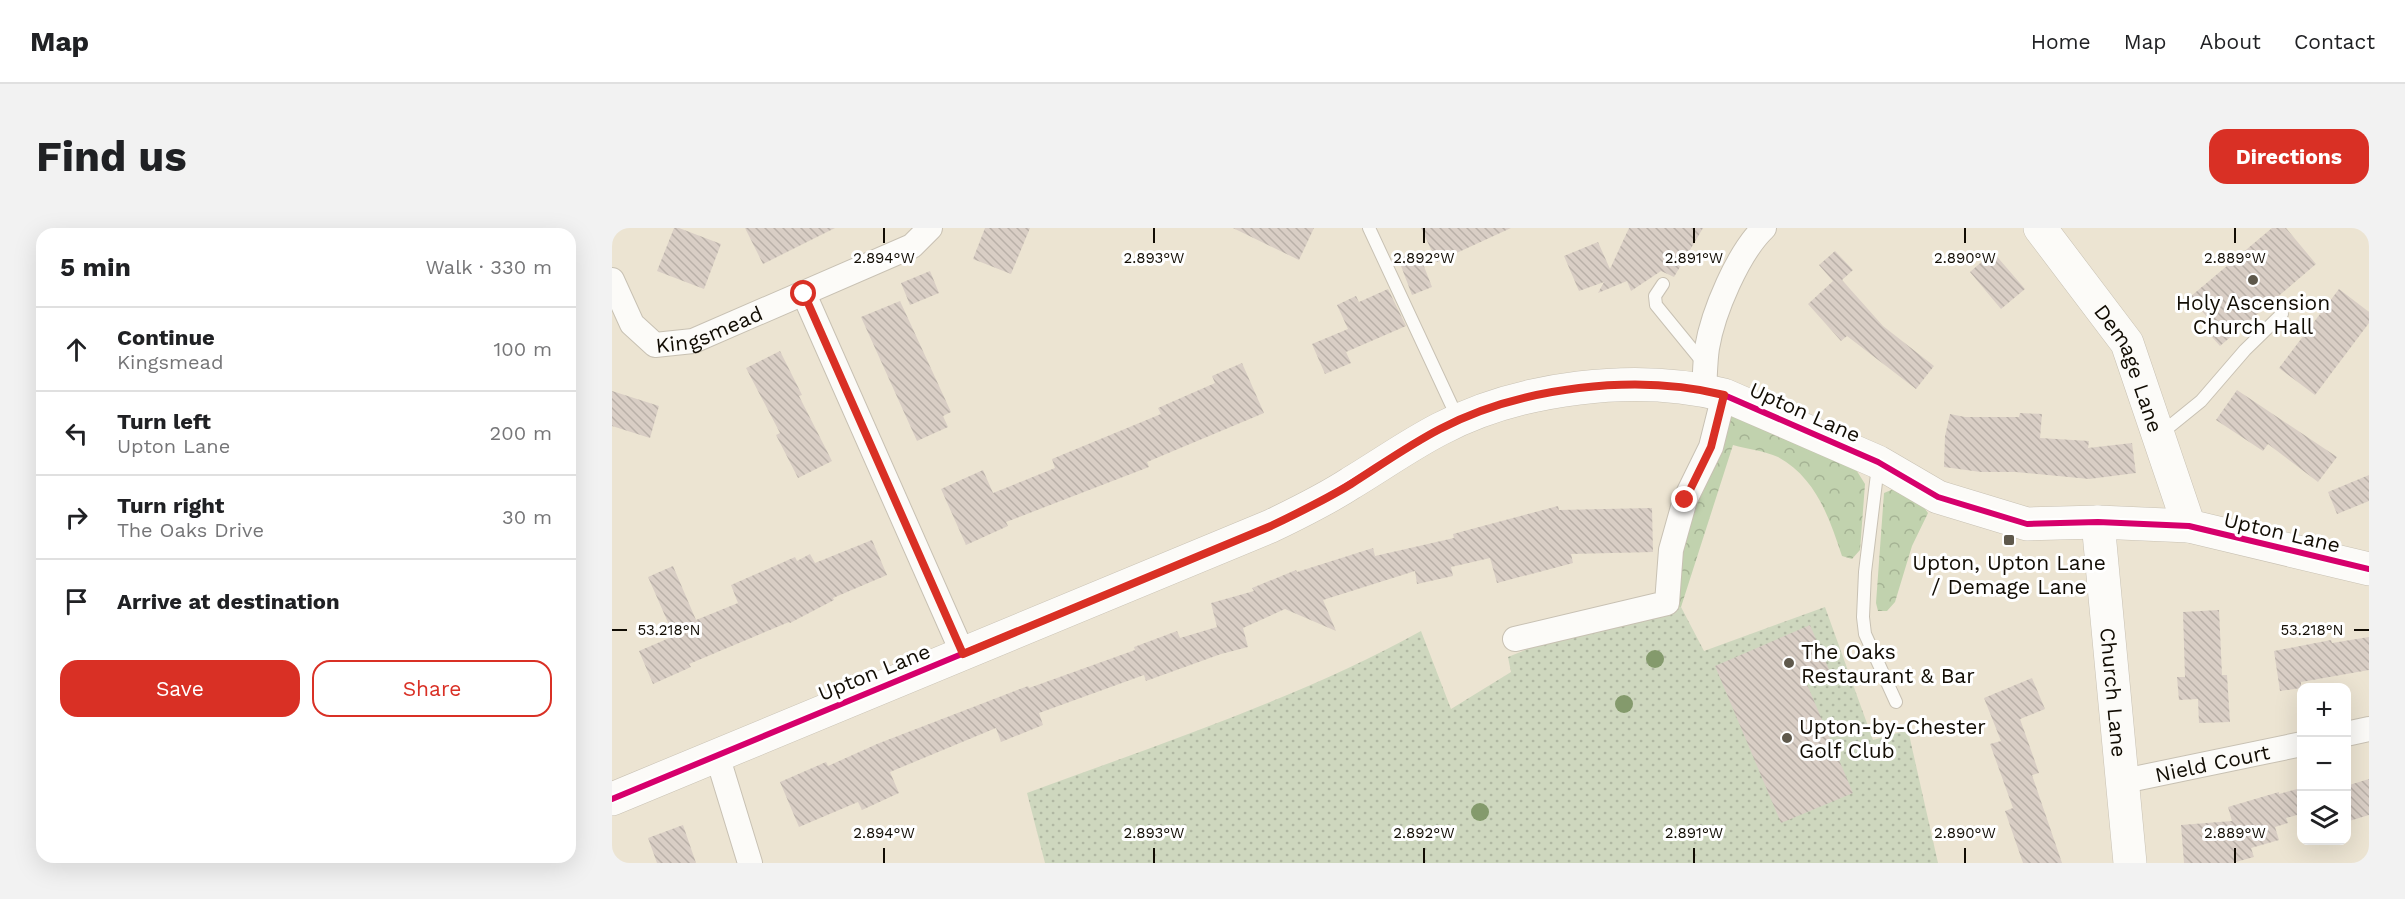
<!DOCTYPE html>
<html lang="en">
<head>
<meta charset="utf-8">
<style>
	body { margin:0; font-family:"Work Sans",sans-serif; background:#f2f2f2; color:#202124 }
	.controls { position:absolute; right:18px; bottom:18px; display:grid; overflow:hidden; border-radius:12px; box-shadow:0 6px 24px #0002 }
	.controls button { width:54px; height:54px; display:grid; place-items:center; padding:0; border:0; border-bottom:2px solid #e0e0e0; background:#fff; color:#202124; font:30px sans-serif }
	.stop { position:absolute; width:18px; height:18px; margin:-14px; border:4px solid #d93025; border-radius:50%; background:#fff }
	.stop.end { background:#d93025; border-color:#fff; box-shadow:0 2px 6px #0008 }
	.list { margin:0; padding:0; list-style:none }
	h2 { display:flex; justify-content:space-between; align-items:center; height:78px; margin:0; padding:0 24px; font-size:26px }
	h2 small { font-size:20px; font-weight:400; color:#757577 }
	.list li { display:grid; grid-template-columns:39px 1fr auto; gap:18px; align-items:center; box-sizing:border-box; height:84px; padding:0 24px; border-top:2px solid #e0e0e0 }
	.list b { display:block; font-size:22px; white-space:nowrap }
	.list p { margin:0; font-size:20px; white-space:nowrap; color:#757577 }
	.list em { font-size:20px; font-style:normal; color:#757577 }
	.actions { display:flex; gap:12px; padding:18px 24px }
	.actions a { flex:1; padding:14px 0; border:2px solid #d93025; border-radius:18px; text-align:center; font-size:21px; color:#d93025 }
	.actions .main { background:#d93025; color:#fff }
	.icon { flex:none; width:33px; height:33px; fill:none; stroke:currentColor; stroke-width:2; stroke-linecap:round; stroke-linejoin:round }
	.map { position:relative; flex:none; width:1757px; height:635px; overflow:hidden; border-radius:18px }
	header { display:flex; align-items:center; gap:36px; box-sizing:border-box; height:84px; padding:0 30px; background:#fff; border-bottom:2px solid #e0e0e0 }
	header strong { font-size:28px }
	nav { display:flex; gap:33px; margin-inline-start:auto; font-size:21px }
	.intro { display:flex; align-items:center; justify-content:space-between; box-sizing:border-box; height:144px; padding:0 36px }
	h1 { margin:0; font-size:42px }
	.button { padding:15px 27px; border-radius:18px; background:#d93025; color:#fff; font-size:21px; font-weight:700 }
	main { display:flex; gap:36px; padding:0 36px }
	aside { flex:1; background:#fff; border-radius:18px; box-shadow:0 6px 24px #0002 }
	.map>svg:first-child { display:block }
	.grass { fill:url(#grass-dots) }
	.forest { fill:url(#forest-crowns) }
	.building { fill:url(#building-back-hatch) }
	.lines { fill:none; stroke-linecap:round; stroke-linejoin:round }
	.lane-casing { stroke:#c8c1b3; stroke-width:14 }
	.street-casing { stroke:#c8c1b3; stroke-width:26 }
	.secondary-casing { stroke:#c8c1b3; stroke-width:34 }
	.lane { stroke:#fcfbf8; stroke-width:12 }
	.street { stroke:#fcfbf8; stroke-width:24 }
	.secondary { stroke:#fcfbf8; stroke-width:33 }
	.cycleway-casing { stroke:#fff; stroke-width:10 }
	.cycleway { stroke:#d6006c; stroke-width:6 }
	.tree { fill:#849a6c }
	.route { stroke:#d93025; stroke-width:8 }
	.ticks { fill:none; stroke:#110c03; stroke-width:2 }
	.poi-dot { fill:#5e584b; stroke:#fff; stroke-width:2 }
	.labels { text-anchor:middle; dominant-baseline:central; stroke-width:6; stroke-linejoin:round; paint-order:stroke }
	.poi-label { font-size:21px; fill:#110c03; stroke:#fff }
	.street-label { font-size:21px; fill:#110c03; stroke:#fff }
	.ticks-label { font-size:15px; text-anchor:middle; fill:#110c03; stroke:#fff; stroke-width:6; stroke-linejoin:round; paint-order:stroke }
</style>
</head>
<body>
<header>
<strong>Map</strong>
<nav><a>Home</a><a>Map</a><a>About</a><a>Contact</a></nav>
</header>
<div class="intro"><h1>Find us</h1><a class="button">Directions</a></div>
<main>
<aside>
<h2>5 min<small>Walk · 330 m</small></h2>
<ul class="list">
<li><svg class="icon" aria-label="ahead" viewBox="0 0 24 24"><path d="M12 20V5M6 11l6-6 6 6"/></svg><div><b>Continue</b><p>Kingsmead</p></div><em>100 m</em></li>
<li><svg class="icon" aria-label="left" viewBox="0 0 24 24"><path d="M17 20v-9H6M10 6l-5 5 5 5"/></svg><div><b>Turn left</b><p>Upton Lane</p></div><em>200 m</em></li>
<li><svg class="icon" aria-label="right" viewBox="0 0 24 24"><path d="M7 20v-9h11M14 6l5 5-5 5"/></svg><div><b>Turn right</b><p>The Oaks Drive</p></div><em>30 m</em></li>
<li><svg class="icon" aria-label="arrive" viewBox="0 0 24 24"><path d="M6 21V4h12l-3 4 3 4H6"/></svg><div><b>Arrive at destination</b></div></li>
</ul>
<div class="actions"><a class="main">Save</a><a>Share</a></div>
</aside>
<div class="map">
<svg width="1757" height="635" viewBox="0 0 1757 635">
	<defs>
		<pattern id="grass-dots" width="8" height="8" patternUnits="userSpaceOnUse" patternTransform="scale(1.5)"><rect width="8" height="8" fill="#ced7be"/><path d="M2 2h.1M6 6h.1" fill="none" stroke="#b0b7a2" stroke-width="1.8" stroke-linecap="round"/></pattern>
		<pattern id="forest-crowns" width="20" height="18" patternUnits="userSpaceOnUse" patternTransform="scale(1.5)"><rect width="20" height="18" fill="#c1d2ae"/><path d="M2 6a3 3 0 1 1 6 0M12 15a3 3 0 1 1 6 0" fill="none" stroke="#a5b394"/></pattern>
		<pattern id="building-back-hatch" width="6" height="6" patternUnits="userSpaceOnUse" patternTransform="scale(1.5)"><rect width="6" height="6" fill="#d9cec5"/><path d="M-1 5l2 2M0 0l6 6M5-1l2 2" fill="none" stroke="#b9b0a8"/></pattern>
	</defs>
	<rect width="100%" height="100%" fill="#ece4d2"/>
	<path class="grass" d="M1069,379L1092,423L1213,379L1261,512L1296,502L1326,635H433L415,565C545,517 688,470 809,403L839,481L899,444L896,429L923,418L1050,387Z"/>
	<path class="forest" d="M1125,187L1243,240L1253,256L1248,322L1240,331L1230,328C1217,289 1204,250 1166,229C1153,223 1135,221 1121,217L1069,379L1050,387L1112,192Z
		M1284,260L1306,271L1316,285L1300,318L1283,374L1275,383H1266L1264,375L1272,265Z"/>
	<path class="building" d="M62,0H67L109,16L92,61L45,43Z
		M133,0H223L151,36Z
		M373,0H418L399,46L361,31Z
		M621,0H702L687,32Z
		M809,0H899L825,34Z
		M1017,0H1091L1062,49L1049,43L1019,63L1015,53L986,65L992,54L967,63L952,28L986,14L998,41Z
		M1660,0H1674L1704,36L1608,118L1591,99L1595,89L1578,69Z
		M806,23L820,59L800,67L786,30Z
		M1223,23L1241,42L1230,52L1271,98L1322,138L1304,161L1235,108L1229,113L1196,76L1221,53L1207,37Z
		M1381,24L1413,61L1389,81L1358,44Z
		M318,43L327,65L298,77L289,55Z
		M776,61L794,98L734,124L739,135L713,146L700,116L736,101L725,77L744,68L747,74Z
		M1727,61L1757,84V95L1703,167L1667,140Z
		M288,73L339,184L331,188L336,199L305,213L249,89Z
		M168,123L190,167L187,168L220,233L186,250L164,207L168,205L134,140Z
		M630,135L652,185L535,234L537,239L394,294L396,298L354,317L329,261L371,242L381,265L443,240L440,231L549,186L546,180L603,155L600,148Z
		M1625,162L1725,229L1706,254L1656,216L1651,223L1604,192Z
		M0,163L47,178L38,210L0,198Z
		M1408,185L1430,186L1428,210L1477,213L1476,220L1520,215L1524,245L1477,251L1404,244H1369L1332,239L1333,208L1338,186L1353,189H1407Z
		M1757,247V273L1725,286L1716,264Z
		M946,278L947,282L1040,280L1041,324L959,326L961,335L885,355L878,330L839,339L841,348L805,356L803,343L711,372L724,403L673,381L631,400L636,419L609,426L534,453L532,447L427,485L431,497L389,514L384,500L278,544L287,565L250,582L246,574L187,599L168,554L214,534L216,538L265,516L416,458L417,460L523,422L522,419L565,403L568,410L605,399L599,375L642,363L640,360L684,342L685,344L761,320L763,328L842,310L841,306Z
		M260,312L275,347L221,370L222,372L178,395L177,394L77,436L79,439L41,456L27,423L62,408L36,349L61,338L84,392L126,375L119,357L183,329L185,333L198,326L203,335Z
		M1607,382L1610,447H1615L1618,494L1587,495L1586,471L1567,472L1565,449H1573L1571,384Z
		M1198,397L1218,444L1194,454L1241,565L1169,595L1103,438Z
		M1757,409V442L1689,454V460L1668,463L1662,423L1719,412L1720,415Z
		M1420,450L1433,481L1408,491L1427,545L1420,547L1450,635H1411L1393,583L1401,580L1378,516L1389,513L1372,470Z
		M1757,551V587L1734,594V558Z
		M1689,560V586L1674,590L1676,595L1663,599L1667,612L1639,620L1642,629L1620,635H1572L1569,597L1620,593L1616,579L1667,564V566Z
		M71,597L84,635H45L36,610Z"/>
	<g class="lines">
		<g class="lane-casing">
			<path id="lane" d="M757,0L846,191
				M1051,56L1043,68L1044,77L1093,137
				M1547,207L1589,173L1633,122L1670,86
				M1266,238L1253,344L1251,389L1253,406L1284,474"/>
		</g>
		<g class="street-casing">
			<g id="street">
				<path id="s1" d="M0,52L20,96L43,117L81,113L300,18L318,0"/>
				<path d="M192,66L351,426"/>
				<path d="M1092,162C1093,148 1093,133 1095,120C1101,84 1126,25 1152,0"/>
				<path d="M903,411L1055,375L1059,322L1073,272L1099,219L1112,167"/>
				<path d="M1734,506L1757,501"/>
				<path d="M105,527L138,635"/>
				<path id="s2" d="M1512,553L1690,516"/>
			</g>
		</g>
		<g class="secondary-casing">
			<g id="secondary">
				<path id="s3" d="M1428,0L1515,115L1577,298"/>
				<path id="s4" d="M1486,294L1518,635"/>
				<path d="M0,571L659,298C686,285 713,272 739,255C769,237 797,217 828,201C908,159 1024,145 1112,167L1266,234L1326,269L1415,296L1486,294L1577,298L1757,341"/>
			</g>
		</g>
		<use href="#lane" class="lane"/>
		<use href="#street" class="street"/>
		<use href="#secondary" class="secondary"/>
		<g class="cycleway-casing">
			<path id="cycleway" d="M0,571L659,298C686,285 713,272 739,255C769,237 797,217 828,201C908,159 1024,145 1112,167L1266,234L1326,269L1415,296L1486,294L1577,298L1757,341"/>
		</g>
		<use href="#cycleway" class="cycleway"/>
	</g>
	<g class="tree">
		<circle cx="1043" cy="431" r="9"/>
		<circle cx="1012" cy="476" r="9"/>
		<circle cx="868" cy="584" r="9"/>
	</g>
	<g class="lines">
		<path class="route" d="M192,66L351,426L659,298C686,285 713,272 739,256C769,237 797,217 828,201C908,159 1024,145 1112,167L1099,219L1073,272"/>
	</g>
	<path class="ticks" d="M272,0V15M542,0V15M812,0V15M1082,0V15M1353,0V15M1623,0V15M0,402H15M1742,402H1757M272,620V635M542,620V635M812,620V635M1082,620V635M1353,620V635M1623,620V635"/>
	<g class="poi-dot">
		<circle cx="1641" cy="52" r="6"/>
		<rect x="1391" y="306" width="12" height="12" rx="3"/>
		<circle cx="1177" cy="435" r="6"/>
		<circle cx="1175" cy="510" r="6"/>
	</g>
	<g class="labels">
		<g class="poi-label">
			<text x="1641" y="74">Holy Ascension<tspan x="1641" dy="24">Church Hall</tspan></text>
			<text x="1397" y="334">Upton, Upton Lane<tspan x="1397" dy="24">/ Demage Lane</tspan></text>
			<text x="1189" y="423" text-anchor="start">The Oaks<tspan x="1189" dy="24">Restaurant &amp; Bar</tspan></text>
			<text x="1187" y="498" text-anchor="start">Upton-by-Chester<tspan x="1187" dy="24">Golf Club</tspan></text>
		</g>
		<g class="street-label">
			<text stroke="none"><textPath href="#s1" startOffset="136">Kingsmead</textPath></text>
			<text stroke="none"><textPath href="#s3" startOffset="168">Demage Lane</textPath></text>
			<text transform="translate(1193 184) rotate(24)">Upton Lane</text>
			<text transform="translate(1670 304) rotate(13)">Upton Lane</text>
			<text transform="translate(262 444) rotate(-22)">Upton Lane</text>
			<text stroke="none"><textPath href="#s4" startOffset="171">Church Lane</textPath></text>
			<text stroke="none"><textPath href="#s2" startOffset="90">Nield Court</textPath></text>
		</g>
	</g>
	<g class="ticks-label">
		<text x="272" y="35">2.894°W</text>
		<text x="542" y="35">2.893°W</text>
		<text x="812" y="35">2.892°W</text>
		<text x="1082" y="35">2.891°W</text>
		<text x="1353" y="35">2.890°W</text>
		<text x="1623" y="35">2.889°W</text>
		<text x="57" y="407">53.218°N</text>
		<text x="1700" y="407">53.218°N</text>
		<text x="272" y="610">2.894°W</text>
		<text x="542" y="610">2.893°W</text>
		<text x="812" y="610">2.892°W</text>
		<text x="1082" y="610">2.891°W</text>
		<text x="1353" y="610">2.890°W</text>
		<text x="1623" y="610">2.889°W</text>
	</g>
</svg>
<div class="controls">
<button>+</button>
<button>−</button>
<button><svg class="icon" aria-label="layers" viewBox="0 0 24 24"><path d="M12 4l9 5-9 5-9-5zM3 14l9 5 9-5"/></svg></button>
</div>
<div class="stop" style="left:192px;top:66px"></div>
<div class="stop end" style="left:1073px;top:272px"></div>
</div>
</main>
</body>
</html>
